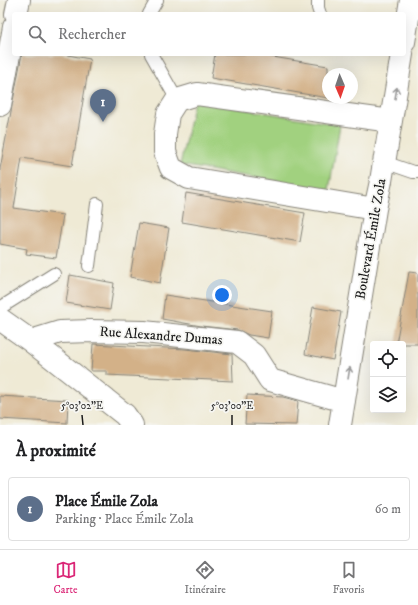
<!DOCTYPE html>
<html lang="fr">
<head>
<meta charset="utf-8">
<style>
	body { margin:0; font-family:"IM FELL DW Pica",serif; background:#f2f2f2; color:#202124 }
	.controls { position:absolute; right:12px; bottom:12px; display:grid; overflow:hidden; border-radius:4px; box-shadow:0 4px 16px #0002 }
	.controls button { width:36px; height:36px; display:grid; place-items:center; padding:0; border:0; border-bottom:1px solid #e0e0e0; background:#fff; color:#202124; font:20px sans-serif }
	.compass { position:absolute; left:322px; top:68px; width:36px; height:36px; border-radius:50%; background:#fff; box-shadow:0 4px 16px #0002; rotate:178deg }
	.you { position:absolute; left:222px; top:295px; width:14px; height:14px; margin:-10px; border:3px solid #fff; border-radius:50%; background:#1a73e8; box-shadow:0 0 0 6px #1a73e833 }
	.badge { display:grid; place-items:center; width:26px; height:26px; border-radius:50%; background:#db2777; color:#fff; font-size:13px; font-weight:700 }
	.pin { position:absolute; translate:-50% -33px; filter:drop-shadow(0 1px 2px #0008) }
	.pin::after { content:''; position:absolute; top:21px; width:14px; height:12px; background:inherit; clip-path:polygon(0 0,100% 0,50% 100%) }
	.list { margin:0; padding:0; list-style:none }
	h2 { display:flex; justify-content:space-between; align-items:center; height:52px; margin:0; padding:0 16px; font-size:17px }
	h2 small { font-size:13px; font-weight:400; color:#757577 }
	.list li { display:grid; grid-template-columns:26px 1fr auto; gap:12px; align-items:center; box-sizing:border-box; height:64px; margin:0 8px 8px; padding:0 8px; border:1px solid #e0e0e0; border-radius:4px }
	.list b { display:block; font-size:15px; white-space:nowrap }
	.list p { margin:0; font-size:13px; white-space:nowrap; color:#757577 }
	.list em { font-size:13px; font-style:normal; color:#757577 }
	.icon { flex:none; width:22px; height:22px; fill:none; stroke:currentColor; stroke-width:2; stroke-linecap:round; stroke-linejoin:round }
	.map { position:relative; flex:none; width:418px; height:425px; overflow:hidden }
	.search { position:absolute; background:#fff; box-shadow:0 4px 16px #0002; left:12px; right:12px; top:12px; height:44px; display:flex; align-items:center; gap:10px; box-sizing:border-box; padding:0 14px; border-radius:4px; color:#757577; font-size:15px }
	.sheet { height:124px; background:#fff }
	nav { display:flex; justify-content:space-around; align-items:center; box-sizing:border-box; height:56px; border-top:1px solid #e0e0e0; background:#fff; font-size:11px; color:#757577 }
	nav a { display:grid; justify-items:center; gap:2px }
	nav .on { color:#db2777 }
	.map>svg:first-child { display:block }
	.green { fill:#a1d17f; stroke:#5e764e }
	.building { fill:#d3b188 }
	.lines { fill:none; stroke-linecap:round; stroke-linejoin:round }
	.service-casing { stroke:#868378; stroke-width:14 }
	.minor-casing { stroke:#868378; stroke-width:24 }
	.service { stroke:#fff; stroke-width:12 }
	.minor { stroke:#fff; stroke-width:22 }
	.oneway { stroke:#999 }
	.ticks { fill:none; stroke:#1c1c1c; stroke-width:1.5 }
	.labels { text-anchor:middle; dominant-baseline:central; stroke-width:3.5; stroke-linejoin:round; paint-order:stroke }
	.street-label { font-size:14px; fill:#1c1c1c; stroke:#f6f6f2 }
	.ticks-label { font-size:10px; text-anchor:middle; fill:#1c1c1c; stroke:#f6f6f2; stroke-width:3.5; stroke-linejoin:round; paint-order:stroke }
</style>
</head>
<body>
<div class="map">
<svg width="418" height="425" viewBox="0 0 418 425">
	<rect width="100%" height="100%" fill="#f6f6f2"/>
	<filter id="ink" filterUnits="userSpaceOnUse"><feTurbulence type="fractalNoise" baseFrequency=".025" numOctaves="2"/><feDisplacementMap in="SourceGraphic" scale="8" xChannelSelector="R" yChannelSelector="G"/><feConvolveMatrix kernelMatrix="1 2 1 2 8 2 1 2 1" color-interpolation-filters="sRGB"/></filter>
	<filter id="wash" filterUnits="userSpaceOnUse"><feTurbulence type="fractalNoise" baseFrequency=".012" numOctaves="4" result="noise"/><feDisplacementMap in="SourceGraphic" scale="16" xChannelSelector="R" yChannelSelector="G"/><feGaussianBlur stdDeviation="0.9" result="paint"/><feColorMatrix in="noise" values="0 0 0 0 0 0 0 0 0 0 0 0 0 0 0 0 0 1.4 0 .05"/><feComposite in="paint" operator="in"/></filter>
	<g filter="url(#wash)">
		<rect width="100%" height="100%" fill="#efead5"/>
		<path class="green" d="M194,101L340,125L329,190L180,165Z"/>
		<g id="blocks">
			<path class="building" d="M22,54H62L90,59L72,166L22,158L14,208L63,215L56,258L26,254L27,249L0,244V169Z
				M215,54H254L328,66V98L211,78Z
				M186,193L305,213L300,242L182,222Z
				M139,223L169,228L160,283L130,277Z
				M409,272L418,273V344H396Z
				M70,275L114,283L110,310L66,303Z
				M165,295L272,311L268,338L249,335L238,330L201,326L162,319Z
				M313,307L341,312L333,360L305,354Z
				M93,344L185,349L232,354L233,381L107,375V371H91Z
				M247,395L283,397L298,401L296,425L245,424Z
				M0,396L68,400L67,423L0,419Z"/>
		</g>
	</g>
	<g filter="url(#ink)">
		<use href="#blocks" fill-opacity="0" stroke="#868378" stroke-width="1"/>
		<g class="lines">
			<g class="service-casing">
				<path id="service" d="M318,0V8L320,14
					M149,14L157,0
					M151,54L177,100
					M384,162L413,172H418
					M89,266L97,204
					M0,308L54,274"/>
			</g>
			<g class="minor-casing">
				<path id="minor" d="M16,14L19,0
					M404,42L411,0
					M0,105L14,27
					M375,209L189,178L171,168L165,152V134L168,114L177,100L197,94L391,121
					M0,319L31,341L125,415L132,425
					M31,341L60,332L91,331L144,332L237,342L254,355L270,380L344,401
					M340,425L375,209L381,181L402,54"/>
			</g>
			<use href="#service" class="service"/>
			<use href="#minor" class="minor"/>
		</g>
		<defs><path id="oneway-shaft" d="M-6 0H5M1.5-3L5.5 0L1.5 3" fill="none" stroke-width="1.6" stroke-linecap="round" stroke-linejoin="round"/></defs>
		<g class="oneway">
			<use href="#oneway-shaft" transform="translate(396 93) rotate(-80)"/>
			<use href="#oneway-shaft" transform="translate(349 373) rotate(-81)"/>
		</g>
	</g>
	<path class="ticks" d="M82,415L83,425M232,415V425"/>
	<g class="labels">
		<g class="street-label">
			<text transform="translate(371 239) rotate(-80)">Boulevard Émile Zola</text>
			<text transform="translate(161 336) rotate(4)">Rue Alexandre Dumas</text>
		</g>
	</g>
	<g class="ticks-label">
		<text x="82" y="409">5°03'02"E</text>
		<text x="232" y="409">5°03'00"E</text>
	</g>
</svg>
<div class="controls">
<button><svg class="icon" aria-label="locate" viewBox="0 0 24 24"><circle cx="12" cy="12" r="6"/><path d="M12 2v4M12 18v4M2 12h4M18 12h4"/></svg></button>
<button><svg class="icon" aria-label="layers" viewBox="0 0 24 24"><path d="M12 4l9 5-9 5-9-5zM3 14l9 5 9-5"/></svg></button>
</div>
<svg class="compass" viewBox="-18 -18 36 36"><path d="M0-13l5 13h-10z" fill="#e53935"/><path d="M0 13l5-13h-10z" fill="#757577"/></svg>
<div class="you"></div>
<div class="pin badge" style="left:103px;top:122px;background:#5c6f8a">1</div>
<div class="search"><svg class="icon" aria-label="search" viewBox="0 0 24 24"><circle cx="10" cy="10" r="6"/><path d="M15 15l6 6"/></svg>Rechercher</div>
</div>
<section class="sheet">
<h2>À proximité<small></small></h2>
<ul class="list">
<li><span class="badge" style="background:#5c6f8a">1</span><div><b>Place Émile Zola</b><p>Parking · Place Émile Zola</p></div><em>60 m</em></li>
</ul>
</section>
<nav>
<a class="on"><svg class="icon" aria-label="map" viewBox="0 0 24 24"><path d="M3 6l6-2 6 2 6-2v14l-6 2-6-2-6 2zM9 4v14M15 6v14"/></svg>Carte</a>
<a><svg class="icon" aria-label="directions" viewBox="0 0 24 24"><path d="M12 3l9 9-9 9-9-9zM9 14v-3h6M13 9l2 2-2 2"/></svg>Itinéraire</a>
<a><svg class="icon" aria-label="saved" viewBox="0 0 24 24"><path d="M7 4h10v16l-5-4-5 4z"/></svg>Favoris</a>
</nav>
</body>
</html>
